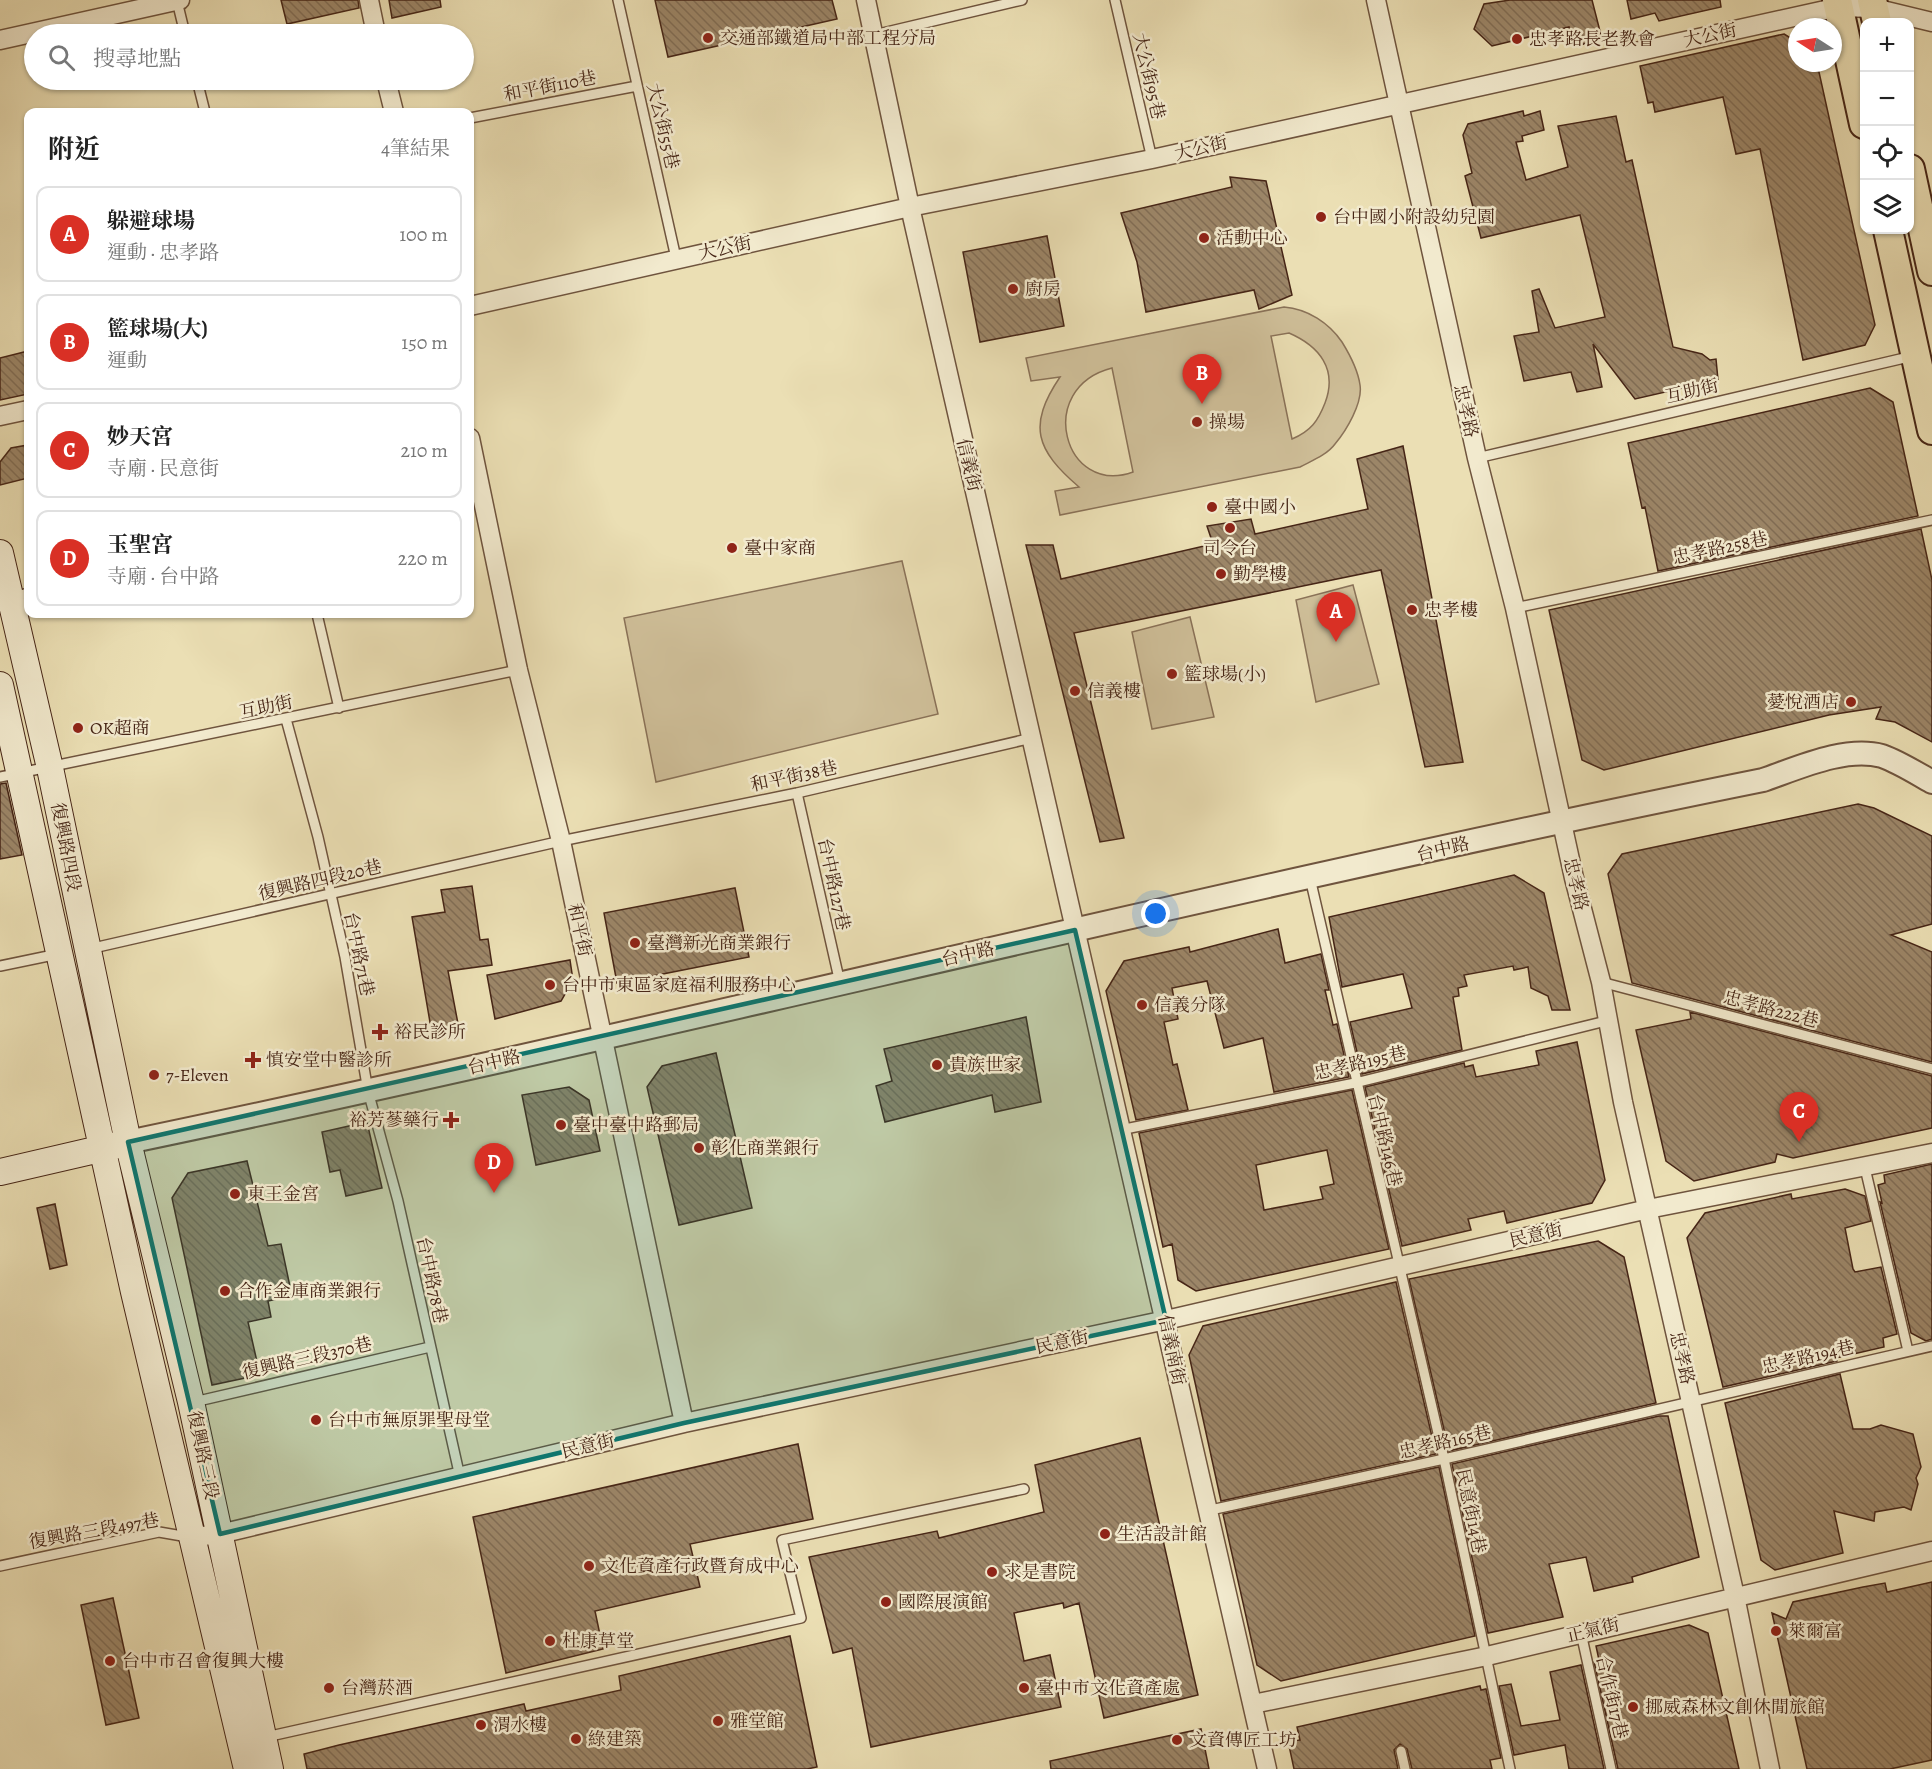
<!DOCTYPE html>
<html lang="zh-TW">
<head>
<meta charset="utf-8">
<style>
	body { margin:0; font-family:Alegreya,"Noto Serif TC",serif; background:#f2f2f2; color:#222 }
	.controls { position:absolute; right:18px; top:18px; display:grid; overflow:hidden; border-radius:12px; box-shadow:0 2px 4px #0004 }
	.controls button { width:54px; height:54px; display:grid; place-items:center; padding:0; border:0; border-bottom:2px solid #e0e0e0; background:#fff; color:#222; font:30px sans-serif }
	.compass { position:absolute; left:1788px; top:18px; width:54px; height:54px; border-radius:50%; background:#fff; box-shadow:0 2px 4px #0004; rotate:282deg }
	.you { position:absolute; left:1156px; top:914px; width:21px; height:21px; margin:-15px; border:4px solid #fff; border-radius:50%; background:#1a73e8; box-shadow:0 0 0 9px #1a73e833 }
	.badge { display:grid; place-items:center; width:39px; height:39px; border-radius:50%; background:#d93025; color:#fff; font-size:20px; font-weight:700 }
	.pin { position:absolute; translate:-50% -50px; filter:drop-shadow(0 2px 3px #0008) }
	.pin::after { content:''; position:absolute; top:32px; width:21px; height:18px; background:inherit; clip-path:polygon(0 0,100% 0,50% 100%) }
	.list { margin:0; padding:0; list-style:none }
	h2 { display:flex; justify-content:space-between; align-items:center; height:78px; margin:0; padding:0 24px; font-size:26px }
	h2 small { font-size:20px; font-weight:400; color:#767676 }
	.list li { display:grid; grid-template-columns:39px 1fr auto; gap:18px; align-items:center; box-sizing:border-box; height:96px; margin:0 12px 12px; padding:0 12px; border:2px solid #e0e0e0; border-radius:12px }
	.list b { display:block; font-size:22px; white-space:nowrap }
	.list p { margin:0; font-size:20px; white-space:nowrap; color:#767676 }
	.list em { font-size:20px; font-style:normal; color:#767676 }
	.icon { flex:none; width:33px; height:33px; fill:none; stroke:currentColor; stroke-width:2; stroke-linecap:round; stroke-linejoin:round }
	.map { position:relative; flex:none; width:1932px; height:1769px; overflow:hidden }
	.search { position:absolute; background:#fff; box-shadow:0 2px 4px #0004; left:24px; top:24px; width:450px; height:66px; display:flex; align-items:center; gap:15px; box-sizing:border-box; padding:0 21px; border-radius:33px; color:#767676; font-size:22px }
	.panel { position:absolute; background:#fff; box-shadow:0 2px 4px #0004; left:24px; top:108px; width:450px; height:510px; border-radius:12px }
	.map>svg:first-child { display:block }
	.pitch { fill:#cfbf99; stroke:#8a7258; stroke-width:1.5; fill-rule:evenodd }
	.building { fill:url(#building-back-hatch); stroke:#462516; stroke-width:1.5; fill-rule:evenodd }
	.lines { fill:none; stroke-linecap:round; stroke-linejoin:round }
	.service-casing { stroke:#6f543e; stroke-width:12 }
	.minor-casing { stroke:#6f543e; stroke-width:21 }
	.tertiary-casing { stroke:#6f543e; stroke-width:26 }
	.secondary-casing { stroke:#462516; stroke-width:28 }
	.primary-casing { stroke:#462516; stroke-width:32 }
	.service { stroke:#f2eace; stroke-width:9 }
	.minor { stroke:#f2eace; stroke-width:18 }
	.tertiary { stroke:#f2eace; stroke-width:22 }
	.secondary { stroke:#f2eace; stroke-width:26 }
	.primary { stroke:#ebdfb4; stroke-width:28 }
	.marked { fill:#0f766e; fill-opacity:0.2; stroke:#0f766e; stroke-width:4.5; stroke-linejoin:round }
	.poi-dot { fill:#8f2418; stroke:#f2eace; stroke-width:2 }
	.labels { text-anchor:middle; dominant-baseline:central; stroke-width:5; stroke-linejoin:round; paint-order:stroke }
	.street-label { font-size:18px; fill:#462516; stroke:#f2eace }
	.poi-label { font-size:18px; fill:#462516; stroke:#f2eace; text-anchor:start }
</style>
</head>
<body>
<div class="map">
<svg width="1932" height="1769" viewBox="0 0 1932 1769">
	<defs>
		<pattern id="building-back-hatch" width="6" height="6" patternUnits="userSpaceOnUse" patternTransform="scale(1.5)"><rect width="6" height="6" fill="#9c8668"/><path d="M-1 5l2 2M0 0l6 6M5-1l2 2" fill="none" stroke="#816d55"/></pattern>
	</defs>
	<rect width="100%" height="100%" fill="#ebdfb4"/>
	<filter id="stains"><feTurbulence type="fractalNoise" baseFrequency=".00333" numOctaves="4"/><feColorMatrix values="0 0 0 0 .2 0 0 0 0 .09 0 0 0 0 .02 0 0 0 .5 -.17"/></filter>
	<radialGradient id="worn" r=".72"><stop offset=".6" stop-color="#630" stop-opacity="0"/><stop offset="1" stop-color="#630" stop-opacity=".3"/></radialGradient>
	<path class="pitch" d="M1284,307C1308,309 1329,323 1342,342C1350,355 1358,370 1360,385C1363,403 1346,431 1335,444C1327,455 1311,461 1300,467L1060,515L1055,491L1079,487C1036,450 1027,426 1060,377L1031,381L1026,358ZM1289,333C1319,346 1338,369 1325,403C1318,421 1311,431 1292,439L1271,336ZM1112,368L1133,472C1064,497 1034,388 1112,368Z
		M902,561L938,714L656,782L624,618Z
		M1353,585L1379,684L1316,702L1296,600Z
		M1190,617L1214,717L1152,729L1132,632Z"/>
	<path class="building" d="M281,0H358L359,8L287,24Z
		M389,0H440L441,7L392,18Z
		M655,0H832L837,19L668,57Z
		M1510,0H1592L1602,39L1573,47L1569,27L1492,46L1474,29L1484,4Z
		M1627,0H1720L1721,7L1659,21L1655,13L1631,19Z
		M1784,34L1797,42V63H1817L1875,325L1865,345L1803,360L1760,149L1736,154L1723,97L1655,112L1653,102L1648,103L1640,66Z
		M1523,111L1524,116L1540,111L1544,130L1522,136L1523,141L1516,142L1526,180L1568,167L1558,126L1616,116L1626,162L1632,160L1673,347L1702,354L1710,360L1716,359L1718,380L1635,399L1593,344L1602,387L1577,392L1571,372L1524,381L1514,336L1539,332L1532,291L1539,289L1555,328L1605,317L1580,215L1481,238L1465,176L1472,173L1463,135L1468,124Z
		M1230,177L1266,181L1292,295L1259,309L1254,290L1146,312L1137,262L1121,213L1232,187Z
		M1047,236L1064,326L980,342L963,252Z
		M28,351V394L0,400V358Z
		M1870,388L1893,402L1918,516L1658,571L1645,507L1642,508L1628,443Z
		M28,445V478L0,485V462L11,448Z
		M1403,446L1463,762L1425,767L1381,570L1074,633L1124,838L1100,842L1026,545H1053L1061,579L1213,544L1207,526L1251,519L1255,534L1368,509L1357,459Z
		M1921,529L1932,580V742L1895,722L1876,719L1881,707L1829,715L1604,770L1582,760L1549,610Z
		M6,783L22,855L0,859V784Z
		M1858,804L1874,808L1932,836V924L1891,935L1932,952V1062L1632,983L1608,874L1622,854Z
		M1514,875L1544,893L1570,1010H1552L1548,996L1531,988L1528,967L1514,970L1513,966L1464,975L1467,986L1458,988L1459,996L1453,997L1462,1050L1362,1074L1350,1022L1412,1008L1403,974L1342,987L1329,917Z
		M472,886L480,940L488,939L492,965L448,971L459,1029L432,1034L412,917L445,912L441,890Z
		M735,888L749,957L617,983L604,913Z
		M1278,929L1285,963L1321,954L1329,990H1325L1333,1025L1337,1024L1349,1077L1274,1092L1263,1038L1224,1048L1207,981L1172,988L1178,1019L1164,1022L1173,1065L1177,1064L1188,1110L1136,1120L1106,991L1124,961L1189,947L1190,952Z
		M570,960L573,980L561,1001L495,1019L487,975Z
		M1690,1012L1932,1076V1128L1793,1158L1777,1154L1775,1162L1694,1181L1666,1161L1636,1030L1691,1019Z
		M1026,1017L1041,1102L995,1112L992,1095L885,1122L876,1086L892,1081L884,1049Z
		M1577,1042L1605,1180L1592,1203L1507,1223L1504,1211L1468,1219L1471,1230L1402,1246L1365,1087L1464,1063L1465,1067L1473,1065L1476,1077L1539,1065L1536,1051Z
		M716,1053L752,1208L679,1225L647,1087L662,1066Z
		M569,1087L589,1100L600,1151L536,1165L522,1095Z
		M1352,1090L1389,1249L1196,1291L1178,1280L1172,1244L1163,1247L1139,1133ZM1327,1150L1334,1184L1320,1187L1323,1199L1264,1210L1256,1165Z
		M367,1122L382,1188L346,1196L340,1170L330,1172L322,1132Z
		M247,1161L268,1246L281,1244L292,1296L268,1301L271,1317L248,1322L260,1375L212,1385L172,1198L188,1173Z
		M1932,1164V1339L1926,1341L1911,1333L1880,1202L1882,1203L1878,1185L1885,1183L1884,1175Z
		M1845,1189L1865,1196L1871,1221L1845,1228L1853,1269L1855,1272L1881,1267L1897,1334L1883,1338L1884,1347L1836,1358L1837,1361L1723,1387L1687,1238L1705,1213L1791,1194L1792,1199Z
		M55,1204L67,1265L50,1269L37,1208Z
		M1598,1241L1624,1257L1656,1403L1449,1451L1409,1279Z
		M1396,1282L1436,1454L1221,1501L1189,1355L1203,1326Z
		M1840,1374L1853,1429H1870L1881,1425L1913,1434L1921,1467L1916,1478L1918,1484L1911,1510L1904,1507L1875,1512L1874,1521L1834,1511L1843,1553L1775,1570L1761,1560L1725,1403Z
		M1659,1416H1668L1699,1557L1632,1577L1633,1582L1594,1591L1586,1557L1549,1564L1563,1617L1488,1633L1452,1464Z
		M1140,1438L1198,1695L1104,1718L1079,1603L1064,1608L1063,1603L1014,1613L1024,1661L1050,1655L1061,1707L871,1747L852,1648L833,1653L809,1557L937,1531L939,1538L1044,1512L1035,1465Z
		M798,1444L813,1519L690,1544L700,1587L595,1611L603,1649L506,1673L473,1517Z
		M1439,1467L1475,1636L1281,1681L1257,1665L1223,1514Z
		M1932,1582V1760L1890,1769H1807L1772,1613L1786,1619L1793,1602L1863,1587L1885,1583L1887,1592Z
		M113,1598L139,1718L106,1725L81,1605Z
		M1689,1625L1708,1633L1739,1769H1618L1594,1662L1599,1660L1596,1646Z
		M790,1636L817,1767L807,1769H307L304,1754L339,1745L524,1704L526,1711L621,1690L619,1676Z
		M1581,1665L1604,1769H1569L1565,1745L1514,1755L1499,1686L1511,1684L1521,1726L1560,1720L1550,1672Z
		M1480,1686L1481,1690L1486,1689L1501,1758L1490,1760L1492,1769H1412L1407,1749L1400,1744L1394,1750L1398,1769H1294L1288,1741L1300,1740L1297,1727Z
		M1201,1729L1209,1769H1051L1050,1761Z"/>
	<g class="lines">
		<g class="service-casing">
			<path id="service" d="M618,0L676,258
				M1115,0L1152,159
				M177,1L185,34
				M874,35L1022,0
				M197,80L205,112
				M470,118L637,86
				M1477,458L1913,356
				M12,597L28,593
				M1515,608L1932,520
				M317,614L339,708
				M286,719L318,837L345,957L368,1091L398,1201L460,1477
				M0,777L518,670
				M797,793L840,983
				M1310,878L1444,1459L1510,1769
				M89,949L561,841L797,793L1032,738
				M0,966L58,954
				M1601,982L1932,1069
				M1120,1130L1355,1083L1606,1021
				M1865,1168L1908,1351
				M194,1402L430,1347
				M1206,1511L1444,1459L1932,1346
				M0,1566L159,1532L188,1537
				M1581,1633L1611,1769
				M266,1737L801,1618L782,1540L1024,1489
				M1401,1751L1405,1769"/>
		</g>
		<g class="minor-casing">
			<path id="minor" d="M369,0L376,34
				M866,0L910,207L1267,1769
				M1376,0L1477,458L1515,608L1574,878L1601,982L1623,1102L1735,1596L1770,1769
				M0,40L180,0
				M386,80L394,112
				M470,306L910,207L1152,159L1839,7L1874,8L1932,22
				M0,416L28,410
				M470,438L518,670L561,841L684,1423
				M194,1537L220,1534L684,1423L1166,1320L1648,1209L1932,1153
				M1253,1704L1487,1656L1932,1551"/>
		</g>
		<g class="tertiary-casing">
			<path id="tertiary" d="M128,1142C674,1028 1216,890 1763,780C1798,768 1845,746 1882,756C1899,762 1916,773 1932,782"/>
		</g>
		<g class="secondary-casing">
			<path id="secondary" d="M0,553L50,768L128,1142L191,1402L270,1769
				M0,685L134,1292L247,1769
				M0,1172L117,1145"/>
		</g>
		<g class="primary-casing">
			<path id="primary" d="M1837,0L1864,124
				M1872,0L1877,22
				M1910,169L1932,271
				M1888,230L1932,430"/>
		</g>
		<use href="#service" class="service"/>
		<use href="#minor" class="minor"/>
		<use href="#tertiary" class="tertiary"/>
		<use href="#secondary" class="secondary"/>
		<use href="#primary" class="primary"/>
	</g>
	<path class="marked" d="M1075,930L1166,1320L684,1423L220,1534L128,1142Z"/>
	<g class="poi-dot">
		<circle cx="708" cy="38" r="6"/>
		<circle cx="1517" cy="39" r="6"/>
		<circle cx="1321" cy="217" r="6"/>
		<circle cx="1204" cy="238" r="6"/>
		<circle cx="1013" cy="289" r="6"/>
		<circle cx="1197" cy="422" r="6"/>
		<circle cx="1212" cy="507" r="6"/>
		<circle cx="1230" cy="528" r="6"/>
		<circle cx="732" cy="548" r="6"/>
		<circle cx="1221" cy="574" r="6"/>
		<circle cx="1412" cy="610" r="6"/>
		<circle cx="1172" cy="674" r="6"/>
		<circle cx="1075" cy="691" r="6"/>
		<circle cx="1851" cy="702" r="6"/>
		<circle cx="78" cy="728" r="6"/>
		<circle cx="635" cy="943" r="6"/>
		<circle cx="550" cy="985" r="6"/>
		<circle cx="1142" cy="1005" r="6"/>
		<path d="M377 1023h6v6h6v6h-6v6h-6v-6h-6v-6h6z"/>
		<path d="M250 1051h6v6h6v6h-6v6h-6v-6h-6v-6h6z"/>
		<circle cx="937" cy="1065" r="6"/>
		<circle cx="154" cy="1075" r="6"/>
		<path d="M448 1111h6v6h6v6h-6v6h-6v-6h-6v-6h6z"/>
		<circle cx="561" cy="1125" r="6"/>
		<circle cx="699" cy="1148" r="6"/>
		<circle cx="235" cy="1194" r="6"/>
		<circle cx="225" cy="1291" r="6"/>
		<circle cx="316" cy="1420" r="6"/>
		<circle cx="1105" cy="1534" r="6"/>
		<circle cx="589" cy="1566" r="6"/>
		<circle cx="992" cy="1572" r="6"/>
		<circle cx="886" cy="1602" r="6"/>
		<circle cx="1776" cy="1631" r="6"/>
		<circle cx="550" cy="1641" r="6"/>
		<circle cx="110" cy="1661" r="6"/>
		<circle cx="329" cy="1688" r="6"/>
		<circle cx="1024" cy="1688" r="6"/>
		<circle cx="1633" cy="1707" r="6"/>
		<circle cx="718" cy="1721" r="6"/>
		<circle cx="481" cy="1725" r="6"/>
		<circle cx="576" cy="1739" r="6"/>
		<circle cx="1177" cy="1740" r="6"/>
	</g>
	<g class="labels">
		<g class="street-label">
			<text transform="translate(1710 35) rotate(-12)">大公街</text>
			<text transform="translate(1149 76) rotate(77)">大公街95巷</text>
			<text transform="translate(550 86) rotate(-11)">和平街110巷</text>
			<text transform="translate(663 126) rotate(77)">大公街55巷</text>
			<text transform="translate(1201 148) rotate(-13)">大公街</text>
			<text transform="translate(725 248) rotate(-12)">大公街</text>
			<text transform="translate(1692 391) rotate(-13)">互助街</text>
			<text transform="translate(1466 411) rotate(77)">忠孝路</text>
			<text transform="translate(969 465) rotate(77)">信義街</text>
			<text transform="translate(1720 548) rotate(-12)">忠孝路258巷</text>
			<text transform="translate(266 707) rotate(-12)">互助街</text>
			<text transform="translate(794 776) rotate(-12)">和平街38巷</text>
			<text transform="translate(66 847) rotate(79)">復興路四段</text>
			<text transform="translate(1443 849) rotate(-13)">台中路</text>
			<text transform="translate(320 880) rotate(-13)">復興路四段20巷</text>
			<text transform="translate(834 884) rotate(78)">台中路127巷</text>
			<text transform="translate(1576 884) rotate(76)">忠孝路</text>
			<text transform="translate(580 930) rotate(78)">和平街</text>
			<text transform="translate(359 954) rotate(78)">台中路71巷</text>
			<text transform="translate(968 954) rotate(-13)">台中路</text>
			<text transform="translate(1771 1009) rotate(15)">忠孝路222巷</text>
			<text transform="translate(494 1062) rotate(-13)">台中路</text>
			<text transform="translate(1360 1063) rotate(-13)">忠孝路195巷</text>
			<text transform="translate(1385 1140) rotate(77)">台中路146巷</text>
			<text transform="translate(1536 1235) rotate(-13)">民意街</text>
			<text transform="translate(432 1280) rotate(78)">台中路78巷</text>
			<text transform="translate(1062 1342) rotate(-12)">民意街</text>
			<text transform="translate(1172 1350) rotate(78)">信義南街</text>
			<text transform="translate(1808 1357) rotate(-13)">忠孝路194巷</text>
			<text transform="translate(307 1358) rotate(-13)">復興路三段370巷</text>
			<text transform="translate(1682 1358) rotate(77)">忠孝路</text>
			<text transform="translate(1445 1442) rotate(-13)">忠孝路165巷</text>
			<text transform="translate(588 1446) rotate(-13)">民意街</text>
			<text transform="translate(203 1455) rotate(78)">復興路三段</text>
			<text transform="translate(1471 1511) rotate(78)">民意街14巷</text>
			<text transform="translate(94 1531) rotate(-10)">復興路三段497巷</text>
			<text transform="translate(1593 1630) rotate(-13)">正氣街</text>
			<text transform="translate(1612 1697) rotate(77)">合作街17巷</text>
		</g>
		<g class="poi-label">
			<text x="720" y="38">交通部鐵道局中部工程分局</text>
			<text x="1529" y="39">忠孝路長老教會</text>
			<text x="1333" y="217">台中國小附設幼兒園</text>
			<text x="1216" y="238">活動中心</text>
			<text x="1025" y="289">廚房</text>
			<text x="1209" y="422">操場</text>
			<text x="1224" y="507">臺中國小</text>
			<text x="744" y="548">臺中家商</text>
			<text x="1230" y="548" text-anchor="middle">司令台</text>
			<text x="1233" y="574">勤學樓</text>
			<text x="1424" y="610">忠孝樓</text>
			<text x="1184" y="674">籃球場(小)</text>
			<text x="1087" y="691">信義樓</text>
			<text x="1839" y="702" text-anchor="end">薆悅酒店</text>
			<text x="90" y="728">OK超商</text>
			<text x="647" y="943">臺灣新光商業銀行</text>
			<text x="562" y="985">台中市東區家庭福利服務中心</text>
			<text x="1154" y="1005">信義分隊</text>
			<text x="394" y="1032">裕民診所</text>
			<text x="266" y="1060">慎安堂中醫診所</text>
			<text x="949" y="1065">貴族世家</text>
			<text x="166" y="1075">7-Eleven</text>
			<text x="439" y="1120" text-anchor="end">裕芳蔘藥行</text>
			<text x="573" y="1125">臺中臺中路郵局</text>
			<text x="711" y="1148">彰化商業銀行</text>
			<text x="247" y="1194">東王金宮</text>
			<text x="237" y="1291">合作金庫商業銀行</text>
			<text x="328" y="1420">台中市無原罪聖母堂</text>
			<text x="1117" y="1534">生活設計館</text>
			<text x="601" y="1566">文化資產行政暨育成中心</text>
			<text x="1004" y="1572">求是書院</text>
			<text x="898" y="1602">國際展演館</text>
			<text x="1788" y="1631">萊爾富</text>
			<text x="562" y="1641">杜康草堂</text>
			<text x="122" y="1661">台中市召會復興大樓</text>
			<text x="341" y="1688">台灣菸酒</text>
			<text x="1036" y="1688">臺中市文化資產處</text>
			<text x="1645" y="1707">挪威森林文創休閒旅館</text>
			<text x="730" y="1721">雅堂館</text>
			<text x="493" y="1725">渭水樓</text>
			<text x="588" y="1739">綠建築</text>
			<text x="1189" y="1740">文資傳匠工坊</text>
		</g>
	</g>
	<rect width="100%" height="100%" filter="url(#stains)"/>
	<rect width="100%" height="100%" fill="url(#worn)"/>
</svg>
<div class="controls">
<button>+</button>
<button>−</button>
<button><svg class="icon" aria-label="locate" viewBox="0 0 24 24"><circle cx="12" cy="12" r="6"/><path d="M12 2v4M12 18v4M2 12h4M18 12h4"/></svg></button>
<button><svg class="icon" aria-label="layers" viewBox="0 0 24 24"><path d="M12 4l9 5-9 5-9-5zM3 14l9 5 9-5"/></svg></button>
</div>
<svg class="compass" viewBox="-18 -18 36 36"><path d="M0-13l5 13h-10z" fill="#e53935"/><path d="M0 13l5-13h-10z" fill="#767676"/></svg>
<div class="you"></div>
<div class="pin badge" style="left:1336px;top:642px">A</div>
<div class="pin badge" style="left:1202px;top:404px">B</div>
<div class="pin badge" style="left:1799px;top:1142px">C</div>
<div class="pin badge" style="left:494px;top:1193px">D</div>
<div class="search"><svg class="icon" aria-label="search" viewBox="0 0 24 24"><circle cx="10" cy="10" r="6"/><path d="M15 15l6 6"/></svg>搜尋地點</div>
<section class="panel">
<h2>附近<small>4筆結果</small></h2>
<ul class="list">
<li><span class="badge">A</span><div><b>躲避球場</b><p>運動 · 忠孝路</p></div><em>100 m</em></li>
<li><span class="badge">B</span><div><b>籃球場(大)</b><p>運動</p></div><em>150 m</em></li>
<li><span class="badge">C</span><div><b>妙天宮</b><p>寺廟 · 民意街</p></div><em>210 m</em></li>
<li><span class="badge">D</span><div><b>玉聖宮</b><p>寺廟 · 台中路</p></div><em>220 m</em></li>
</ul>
</section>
</div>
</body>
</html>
